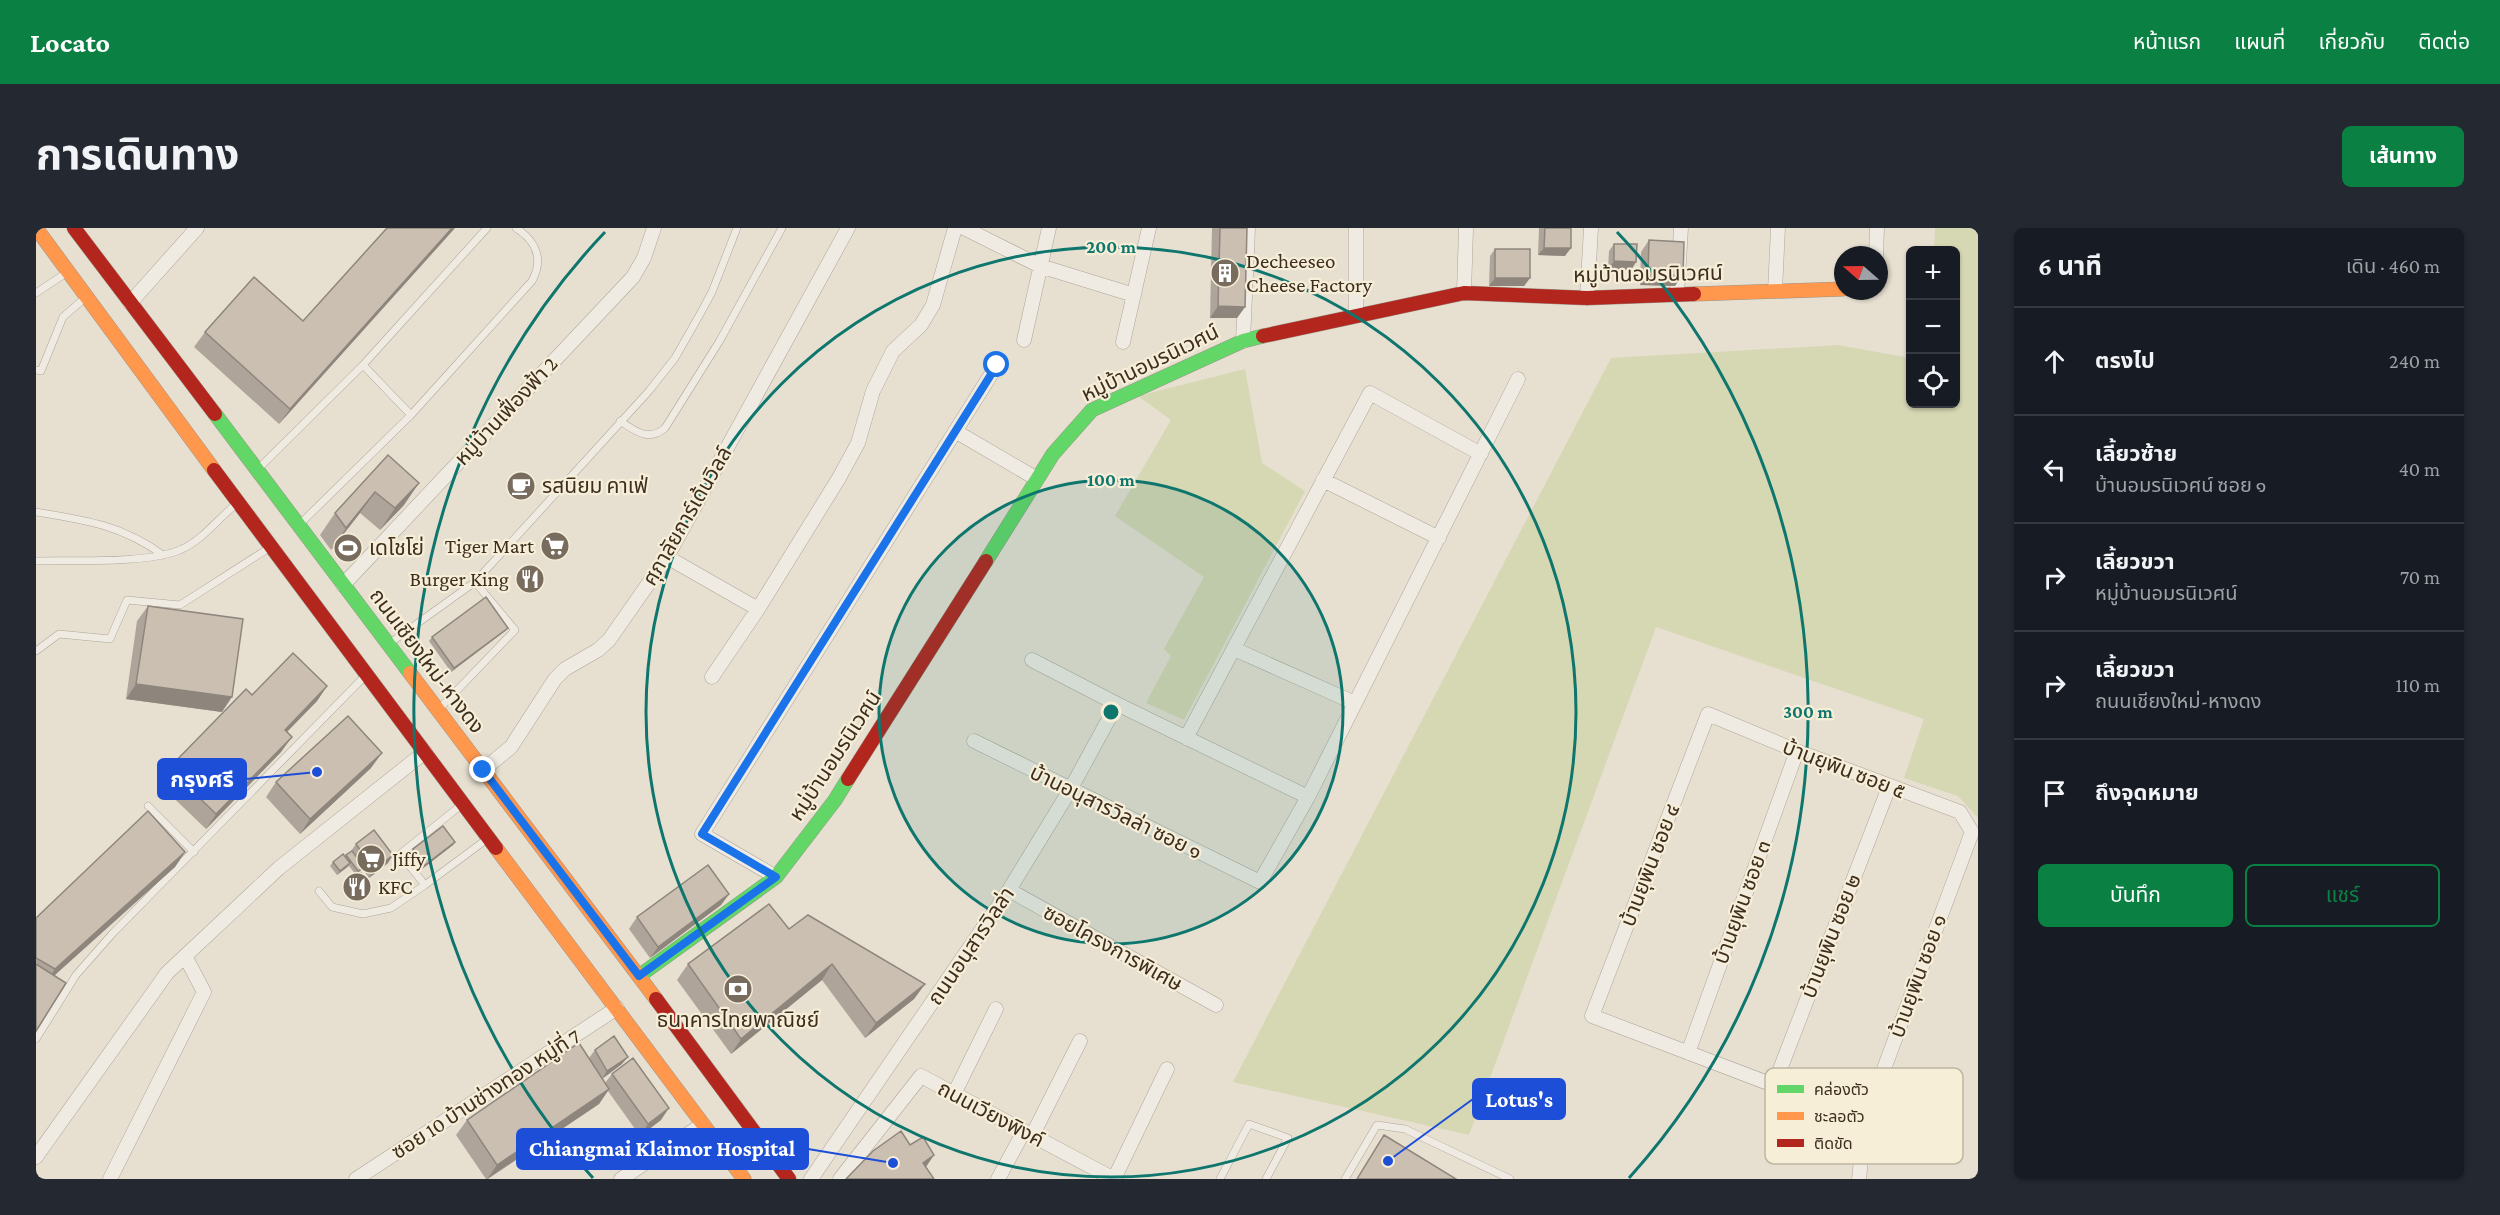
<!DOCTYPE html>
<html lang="th">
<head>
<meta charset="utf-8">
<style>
	body { margin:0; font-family:"Crimson Pro","Noto Sans Thai",serif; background:#242831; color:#f1f3f6 }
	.controls { position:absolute; right:18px; top:18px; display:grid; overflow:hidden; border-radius:9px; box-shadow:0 2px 4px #0004 }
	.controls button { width:54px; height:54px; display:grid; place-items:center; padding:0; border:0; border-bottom:2px solid #363941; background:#171b24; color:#f1f3f6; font:30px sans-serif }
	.compass { position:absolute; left:1798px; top:18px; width:54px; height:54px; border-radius:50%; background:#171b24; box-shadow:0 2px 4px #0004; rotate:290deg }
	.stop { position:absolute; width:18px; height:18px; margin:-14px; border:4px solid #1a73e8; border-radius:50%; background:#fff }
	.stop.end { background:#1a73e8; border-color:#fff; box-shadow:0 2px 6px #0008 }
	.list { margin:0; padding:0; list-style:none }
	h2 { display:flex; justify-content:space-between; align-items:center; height:78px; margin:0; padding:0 24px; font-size:26px }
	h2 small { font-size:20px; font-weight:400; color:#9ea1a6 }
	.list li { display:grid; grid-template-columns:39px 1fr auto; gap:18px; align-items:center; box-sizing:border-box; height:108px; padding:0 24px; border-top:2px solid #363941 }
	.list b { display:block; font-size:22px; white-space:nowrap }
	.list p { margin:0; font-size:20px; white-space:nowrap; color:#9ea1a6 }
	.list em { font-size:20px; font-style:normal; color:#9ea1a6 }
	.actions { display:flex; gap:12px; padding:18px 24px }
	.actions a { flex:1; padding:14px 0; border:2px solid #0b8043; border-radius:9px; text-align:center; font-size:21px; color:#0b8043 }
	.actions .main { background:#0b8043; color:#fff }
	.icon { flex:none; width:33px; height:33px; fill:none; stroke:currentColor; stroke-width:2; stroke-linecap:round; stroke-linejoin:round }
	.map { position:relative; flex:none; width:1942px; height:951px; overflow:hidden; border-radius:9px }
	header { display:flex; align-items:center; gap:36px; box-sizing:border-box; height:84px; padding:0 30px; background:#0b8043; color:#fff }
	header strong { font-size:28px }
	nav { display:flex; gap:33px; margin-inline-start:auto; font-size:21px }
	.intro { display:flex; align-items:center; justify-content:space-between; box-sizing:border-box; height:144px; padding:0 36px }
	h1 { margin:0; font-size:42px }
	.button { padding:15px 27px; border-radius:9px; background:#0b8043; color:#fff; font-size:21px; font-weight:700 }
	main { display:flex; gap:36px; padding:0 36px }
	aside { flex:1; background:#171b24; border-radius:9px; box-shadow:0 2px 4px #0004 }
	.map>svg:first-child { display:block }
	.green { fill:#d6d7b3 }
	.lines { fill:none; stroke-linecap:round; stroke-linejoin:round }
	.lane-casing { stroke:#ada599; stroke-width:8 }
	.street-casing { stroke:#ada599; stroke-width:15 }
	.fast-casing { stroke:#9c958a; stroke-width:15 }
	.slow-casing { stroke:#9c958a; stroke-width:15 }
	.jam-casing { stroke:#9c958a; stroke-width:15 }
	.lane { stroke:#efebe3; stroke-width:7 }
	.street { stroke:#efebe3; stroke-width:14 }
	.fast { stroke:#63d668; stroke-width:14 }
	.slow { stroke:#ff974d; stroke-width:14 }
	.jam { stroke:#b3261e; stroke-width:14 }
	.wall { fill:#afa499 }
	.shaded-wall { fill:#8e867d }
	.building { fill:#cbbfb2; stroke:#8e867d; stroke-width:1.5 }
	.route { stroke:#1a73e8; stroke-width:8 }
	.ring { fill:none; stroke:#0f766e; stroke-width:3 }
	.labels { text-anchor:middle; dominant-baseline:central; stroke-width:4.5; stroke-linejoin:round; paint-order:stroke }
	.poi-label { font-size:21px; fill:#3d2e20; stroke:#f7eed8; text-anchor:start }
	.street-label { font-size:21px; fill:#3d2e20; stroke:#f7eed8 }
	.key { fill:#f7eed8; stroke:#bfb4a1; stroke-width:1.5 }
	.key-label { font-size:16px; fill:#3d2e20 }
	.centre { fill:#0f766e; stroke:#f7eed8; stroke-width:3 }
	.ring-label { font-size:18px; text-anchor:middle; font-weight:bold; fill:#0f766e; stroke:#f7eed8; stroke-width:4.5; stroke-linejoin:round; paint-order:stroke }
	.leader { fill:none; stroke:#1d4ed8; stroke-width:2 }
	.callout-dot { fill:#1d4ed8; stroke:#f7eed8; stroke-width:2 }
	.callout { fill:#1d4ed8; stroke:#1d4ed8; stroke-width:2 }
	.callout-label { font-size:22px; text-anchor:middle; font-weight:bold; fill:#fff }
</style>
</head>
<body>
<header>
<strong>Locato</strong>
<nav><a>หน้าแรก</a><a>แผนที่</a><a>เกี่ยวกับ</a><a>ติดต่อ</a></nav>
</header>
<div class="intro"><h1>การเดินทาง</h1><a class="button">เส้นทาง</a></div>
<main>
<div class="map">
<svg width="1942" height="951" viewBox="0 0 1942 951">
	<rect width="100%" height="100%" fill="#e7e0d1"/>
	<path class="green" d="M1899,0H1942V590L1922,568L1868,550L1888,491L1620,399L1433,907L1197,854L1575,130L1802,117L1874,130V176H1920V22H1898Z
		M1209,141L1226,235L1269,263L1148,492L1110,475L1135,428L1128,421L1168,349L1079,288L1135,192L1102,168Z"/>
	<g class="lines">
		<g class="lane-casing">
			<path id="lane" d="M0,65L30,45
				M327,137L451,0
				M0,142L5,143L27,89L49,70
				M584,193C599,203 613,214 629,200L683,114L746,0
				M224,239L327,137L375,187
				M0,284C50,292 85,297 127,327
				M266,294L375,187L496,53C508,31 500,13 480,0
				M0,333C37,332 115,336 146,321C166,312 182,291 199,277
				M439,354L613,163L639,130L663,88L676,64L701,0
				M354,415L439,354L479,402L404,480
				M0,423L23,406L74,411L91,372L144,377L233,320
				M112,578L158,624
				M424,578L364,626L389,657L451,611
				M283,663L296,679L327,686L355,680L389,657
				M0,811L40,747L77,705L328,449
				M1184,951L1213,896L1252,910L1230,951
				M1309,951L1341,897L1369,901L1474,951"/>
		</g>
		<g class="street-casing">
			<path id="street" d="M928,0L1004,38L1098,67
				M1840,27L1841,0
				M1739,63L1742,0
				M1428,65L1430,0
				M1641,66L1645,0
				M1551,70L1555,0
				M94,75L161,0
				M1320,87V0
				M988,112L1013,0
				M1207,113L1212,0
				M1087,114L1113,0
				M919,203L1001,251
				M1287,252L1403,310
				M631,329L722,381
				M307,357L597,49L608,30L618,0
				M1198,421L1319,475
				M996,432L1081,476L1272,569
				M676,449L722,381L803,250L822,215L837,163L857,123L885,97L897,77L919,0
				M1150,510L1334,165L1445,226
				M938,513L1224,654L1272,569L1482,151
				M447,542L475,519L519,451L529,441L562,422L573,412L631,329L812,0
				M740,649L666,606L961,137
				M973,662L1180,777
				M1652,825L1761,523
				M1738,857L1853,559
				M918,866L960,781
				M996,908L1044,813
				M0,929L131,745L243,640L389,524
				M74,951L168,764L149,728
				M320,951L581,780
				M585,951L667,896
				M775,951L973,662L1034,562L1081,476
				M804,951L885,848L1078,951
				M962,951L988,903
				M1078,951L1131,841
				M1823,951L1829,892L1936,604L1924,584L1761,523L1672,486L1556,788L1829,892"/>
		</g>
		<g class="fast-casing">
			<path id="fast" d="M179,186L374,445
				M950,333L1017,226L1056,182L1207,113L1227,108
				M603,748L740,649L799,572L812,551"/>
		</g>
		<g class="slow-casing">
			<path id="slow" d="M0,0L178,242
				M1658,66L1807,61
				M374,445L620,771
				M460,620L708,951"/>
		</g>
		<g class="jam-casing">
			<path id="jam" d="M38,0L179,186
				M1227,108L1428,65L1551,70L1658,66
				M178,242L460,620
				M812,551L950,333
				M620,771L753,951"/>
		</g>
		<use href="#lane" class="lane"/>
		<use href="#street" class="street"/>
		<use href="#fast" class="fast"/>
		<use href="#slow" class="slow"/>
		<use href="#jam" class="jam"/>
	</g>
	<path class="wall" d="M419,0L243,196L158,119L169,104L267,93Z
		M1176,0H1211L1209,79L1201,90H1174Z
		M1503,0H1535L1529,28L1502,27Z
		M1613,12L1639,58L1604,57L1605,24Z
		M1578,16L1600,34L1595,42L1572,41L1573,23Z
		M1459,21L1494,50L1488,58H1453L1454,28Z
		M352,227L368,277L344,302L324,285L295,322L284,307L299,285Z
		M112,378L186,484L90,471L101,393Z
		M469,403L415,444L393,413L396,409Z
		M291,458L281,473L251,504L245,524L170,601L122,555L133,540L216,467Z
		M335,540L264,606L230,569L240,554Z
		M419,614L417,617L386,641L374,625L377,621Z
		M320,616L352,635L333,650L327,641L320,647L313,638L301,647L294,638L297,634L309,629L315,623Z
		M149,624L139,639L18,747L0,803V690Z
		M313,655L333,656L331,660L318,670L310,659Z
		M693,666L685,677L614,730L593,701L601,689Z
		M753,701L889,756L878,771L829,810L786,752L695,826L641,752L652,736Z
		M559,822L586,836L567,850L569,855L576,846L625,892L604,908L572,863L563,876L452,951H450L420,907L431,892L553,830Z"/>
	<path class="shaded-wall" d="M416,0H419L243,196L254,181Z
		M1508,20H1535L1529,28L1502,27Z
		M1578,33L1600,34L1595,42L1572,41Z
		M1612,46L1647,47L1639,58L1604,57Z
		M1459,50H1494L1488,58H1453Z
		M1182,78L1209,79L1201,90H1174Z
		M383,255L368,277L344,302L359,280Z
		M339,264L324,285L295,322L310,300Z
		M472,400L469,403L415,444L418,440Z
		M100,456L196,469L186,484L90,471Z
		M291,458L281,473L238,517L249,502Z
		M256,509L245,524L170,601L180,586Z
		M346,525L335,540L264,606L274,591Z
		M419,614L417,617L386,641L389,637Z
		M149,624L139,639L9,756L19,741Z
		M357,627L352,635L333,650L338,642Z
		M314,635L311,639L301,647L304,643Z
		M333,656L331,660L318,670L321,666Z
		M693,666L685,677L614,730L622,719Z
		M796,736L786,752L695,826L705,811Z
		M889,756L878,771L829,810L840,795Z
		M592,829L586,836L566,851L571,843Z
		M573,861L563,876L451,951L461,937Z
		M633,880L625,892L604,908L612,896Z
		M898,927L888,942L887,935Z"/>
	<path class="building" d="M351,0H416L254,181L169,104L218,49L267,93Z
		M1184,0H1211L1209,79L1182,78Z
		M1509,0H1535V20H1508Z
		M1613,12L1648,14L1647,47L1612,46Z
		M1578,16H1601L1600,34L1578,33Z
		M1459,21H1494V50H1459Z
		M352,227L383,255L359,280L339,264L310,300L299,285Z
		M450,369L472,400L418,440L396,409Z
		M112,378L207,391L196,469L100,456Z
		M257,425L291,458L249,502L256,509L180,586L133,540L210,461L216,467Z
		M312,488L346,525L274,591L240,554Z
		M112,583L149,624L19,741L0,730V690Z
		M407,598L419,614L389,637L377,621Z
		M338,602L357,627L338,642L320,616Z
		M316,623L328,639L322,643L310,627Z
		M307,626L314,635L304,643L297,634Z
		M672,637L693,666L622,719L601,689Z
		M325,645L333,656L321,666L313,655Z
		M733,676L753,701L772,687L889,756L840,795L796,736L705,811L652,736Z
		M0,736L30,755L0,803Z
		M578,808L592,829L571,843L559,822Z
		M543,815L573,861L461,937L431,892Z
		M597,830L633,880L612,896L576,846Z
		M865,903L874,917L887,909L898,927L887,935L898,951H810L837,923Z
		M1348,907L1420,951H1321Z"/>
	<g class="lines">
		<path class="route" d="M447,542L603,748L740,649L666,606L961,137"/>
	</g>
	<circle cx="1075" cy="484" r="232" fill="#0f766e" fill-opacity=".12"/>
	<g class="ring">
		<circle cx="1075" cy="484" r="232"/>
		<circle cx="1075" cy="484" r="465"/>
		<path d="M557 950A697 697 0 0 1 569 4M1581 4A697 697 0 0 1 1593 950"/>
	</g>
	<defs>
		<g id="building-disc" transform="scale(1.5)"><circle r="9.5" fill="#786c5e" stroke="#f7eed8"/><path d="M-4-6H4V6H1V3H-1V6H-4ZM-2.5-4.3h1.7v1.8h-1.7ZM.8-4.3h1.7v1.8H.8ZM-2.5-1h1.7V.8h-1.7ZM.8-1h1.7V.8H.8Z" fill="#fff"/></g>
		<g id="cafe-disc" transform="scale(1.5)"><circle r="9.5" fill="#786c5e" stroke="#f7eed8"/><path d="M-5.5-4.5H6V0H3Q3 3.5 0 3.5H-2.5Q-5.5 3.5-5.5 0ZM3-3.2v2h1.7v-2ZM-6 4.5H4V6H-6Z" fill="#fff"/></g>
		<g id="supermarket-disc" transform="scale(1.5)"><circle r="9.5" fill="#786c5e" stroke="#f7eed8"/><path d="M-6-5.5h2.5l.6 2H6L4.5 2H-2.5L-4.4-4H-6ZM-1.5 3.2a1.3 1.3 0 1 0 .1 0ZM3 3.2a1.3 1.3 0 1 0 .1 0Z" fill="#fff"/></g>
		<g id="stadium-disc" transform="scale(1.5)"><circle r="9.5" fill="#786c5e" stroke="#f7eed8"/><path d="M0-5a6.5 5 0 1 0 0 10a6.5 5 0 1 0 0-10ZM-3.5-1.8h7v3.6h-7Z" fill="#fff"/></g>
		<g id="restaurant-disc" transform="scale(1.5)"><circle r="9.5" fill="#786c5e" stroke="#f7eed8"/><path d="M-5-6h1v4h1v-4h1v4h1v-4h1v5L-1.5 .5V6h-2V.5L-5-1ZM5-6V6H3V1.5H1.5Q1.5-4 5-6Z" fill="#fff"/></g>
		<g id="bank-disc" transform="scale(1.5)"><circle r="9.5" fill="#786c5e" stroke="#f7eed8"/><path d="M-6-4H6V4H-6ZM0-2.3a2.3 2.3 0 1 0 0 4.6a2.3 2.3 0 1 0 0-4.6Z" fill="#fff"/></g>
	</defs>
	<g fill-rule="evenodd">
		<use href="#building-disc" x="1189" y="45"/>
		<use href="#cafe-disc" x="485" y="258"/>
		<use href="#supermarket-disc" x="519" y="318"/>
		<use href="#stadium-disc" x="312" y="320"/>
		<use href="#restaurant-disc" x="494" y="351"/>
		<use href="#supermarket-disc" x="335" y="631"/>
		<use href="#restaurant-disc" x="321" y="659"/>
		<use href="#bank-disc" x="702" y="761"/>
	</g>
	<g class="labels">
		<g class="poi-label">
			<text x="1210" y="33">Decheeseo<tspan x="1210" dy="24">Cheese Factory</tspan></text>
			<text x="506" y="258">รสนิยม คาเฟ่</text>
			<text x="498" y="318" text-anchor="end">Tiger Mart</text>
			<text x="333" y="320">เดโชโย่</text>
			<text x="473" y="351" text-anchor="end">Burger King</text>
			<text x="356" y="631">Jiffy</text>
			<text x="342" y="659">KFC</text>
			<text x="702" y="792" text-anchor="middle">ธนาคารไทยพาณิชย์</text>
		</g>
		<g class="street-label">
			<text transform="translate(1612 46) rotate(-1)">หมู่บ้านอมรนิเวศน์</text>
			<text transform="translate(1114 135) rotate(-26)">หมู่บ้านอมรนิเวศน์</text>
			<text transform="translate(470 183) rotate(-47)">หมู่บ้านเฟื่องฟ้า 2</text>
			<text transform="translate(651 288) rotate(-60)">ศุภาลัยการ์เด้นวิลล์</text>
			<text transform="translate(391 433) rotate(53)">ถนนเชียงใหม่-หางดง</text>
			<text transform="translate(799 528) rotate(-57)">หมู่บ้านอมรนิเวศน์</text>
			<text transform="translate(1808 541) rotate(21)">บ้านยุพิน ซอย ๕</text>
			<text transform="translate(1080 584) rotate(26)">บ้านอนุสารวิลล่า ซอย ๑</text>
			<text transform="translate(1614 637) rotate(-69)">บ้านยุพิน ซอย ๔</text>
			<text transform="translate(1706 674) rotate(-70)">บ้านยุพิน ซอย ๓</text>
			<text transform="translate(1795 708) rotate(-69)">บ้านยุพิน ซอย ๒</text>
			<text transform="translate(935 718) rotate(-56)">ถนนอนุสารวิลล่า</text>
			<text transform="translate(1077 720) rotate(29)">ซอยโครงการพิเศษ</text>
			<text transform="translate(1882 748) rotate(-70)">บ้านยุพิน ซอย ๑</text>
			<text transform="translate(450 866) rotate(-33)">ซอย 10 บ้านช่างทอง หมู่ที่ 7</text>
			<text transform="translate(955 886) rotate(28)">ถนนเวียงพิงค์</text>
		</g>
	</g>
	<rect x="1729" y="840" width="198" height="96" rx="9" class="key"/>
	<rect x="1741" y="857" width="27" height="8" fill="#63d668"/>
	<rect x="1741" y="884" width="27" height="8" fill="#ff974d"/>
	<rect x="1741" y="911" width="27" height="8" fill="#b3261e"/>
	<g class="key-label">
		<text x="1778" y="867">คล่องตัว</text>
		<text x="1778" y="894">ชะลอตัว</text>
		<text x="1778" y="921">ติดขัด</text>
	</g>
	<circle cx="1075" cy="484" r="9" class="centre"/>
	<g class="ring-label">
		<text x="1075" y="25">200 m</text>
		<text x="1075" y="258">100 m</text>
		<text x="1772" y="490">300 m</text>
	</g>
	<path class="leader" d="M281 544L210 551M1352 933L1437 871M857 935L772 921"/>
	<g class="callout-dot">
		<circle cx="281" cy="544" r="6"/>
		<circle cx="1352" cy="933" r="6"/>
		<circle cx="857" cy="935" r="6"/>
	</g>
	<g class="callout">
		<rect x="122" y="531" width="88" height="40" rx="6"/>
		<rect x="1437" y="851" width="92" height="40" rx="6"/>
		<rect x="481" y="901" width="291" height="40" rx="6"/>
	</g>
	<g class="callout-label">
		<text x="166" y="559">กรุงศรี</text>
		<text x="1483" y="879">Lotus's</text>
		<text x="626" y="928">Chiangmai Klaimor Hospital</text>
	</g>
</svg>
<div class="controls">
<button>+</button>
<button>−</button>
<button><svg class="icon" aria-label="locate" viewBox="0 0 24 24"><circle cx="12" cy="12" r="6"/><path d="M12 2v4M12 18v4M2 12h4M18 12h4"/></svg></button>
</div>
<svg class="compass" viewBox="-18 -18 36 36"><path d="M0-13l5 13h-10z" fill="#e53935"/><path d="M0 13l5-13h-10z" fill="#9ea1a6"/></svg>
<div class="stop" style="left:961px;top:137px"></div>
<div class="stop end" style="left:447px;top:542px"></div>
</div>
<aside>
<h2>6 นาที<small>เดิน · 460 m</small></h2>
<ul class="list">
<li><svg class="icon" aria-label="ahead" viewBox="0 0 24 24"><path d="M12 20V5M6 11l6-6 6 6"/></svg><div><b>ตรงไป</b></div><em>240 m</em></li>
<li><svg class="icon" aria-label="left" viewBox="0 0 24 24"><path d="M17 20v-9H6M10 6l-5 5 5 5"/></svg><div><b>เลี้ยวซ้าย</b><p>บ้านอมรนิเวศน์ ซอย ๑</p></div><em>40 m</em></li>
<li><svg class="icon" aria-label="right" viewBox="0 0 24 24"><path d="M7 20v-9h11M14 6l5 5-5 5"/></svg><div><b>เลี้ยวขวา</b><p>หมู่บ้านอมรนิเวศน์</p></div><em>70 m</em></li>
<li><svg class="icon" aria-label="right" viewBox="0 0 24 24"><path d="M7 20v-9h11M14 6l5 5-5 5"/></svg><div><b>เลี้ยวขวา</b><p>ถนนเชียงใหม่-หางดง</p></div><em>110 m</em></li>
<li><svg class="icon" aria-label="arrive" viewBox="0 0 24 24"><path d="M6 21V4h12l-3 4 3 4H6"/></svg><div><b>ถึงจุดหมาย</b></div></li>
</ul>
<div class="actions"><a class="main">บันทึก</a><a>แชร์</a></div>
</aside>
</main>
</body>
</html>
